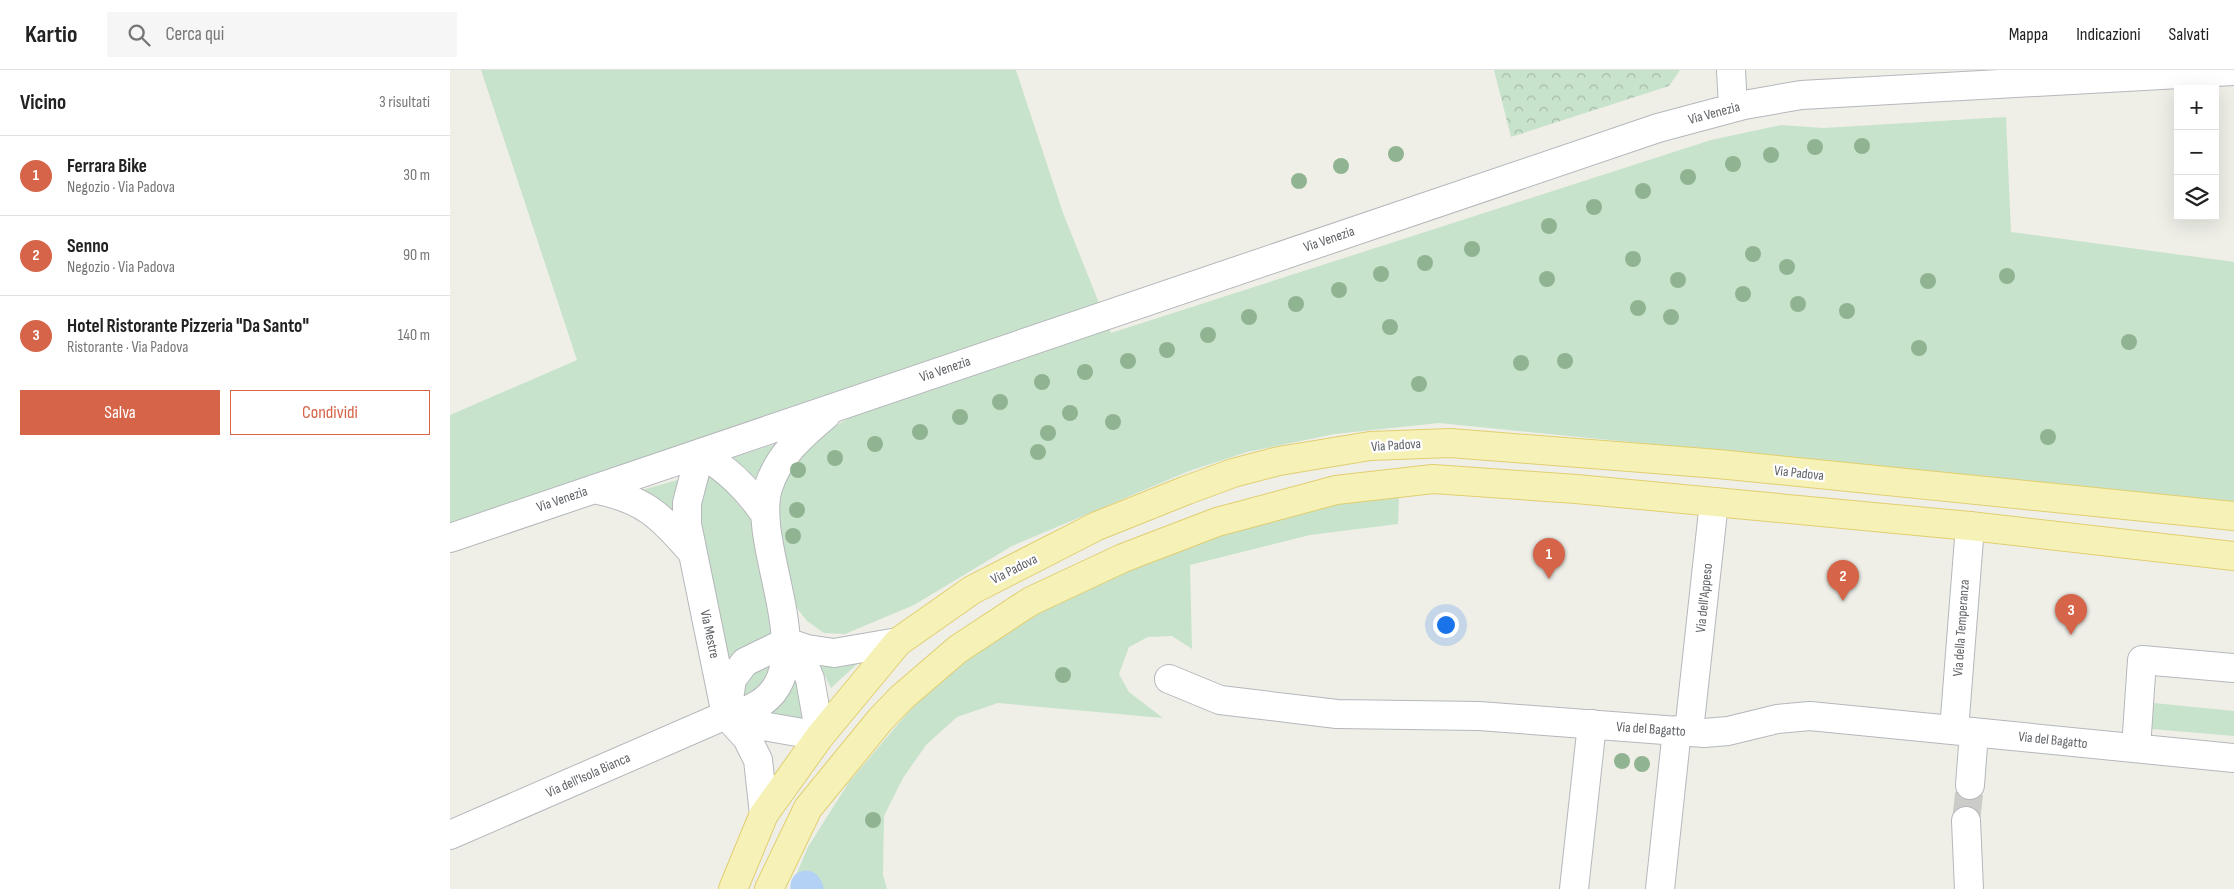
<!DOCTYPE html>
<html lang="it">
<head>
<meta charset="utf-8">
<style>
	body { margin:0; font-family:"Sofia Sans Condensed",sans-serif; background:#f6f6f6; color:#222 }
	.controls { position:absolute; right:15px; top:15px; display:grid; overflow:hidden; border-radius:0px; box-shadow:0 5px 20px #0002 }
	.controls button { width:45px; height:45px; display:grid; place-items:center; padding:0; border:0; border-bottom:1px solid #e0e0e0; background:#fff; color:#222; font:25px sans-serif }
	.you { position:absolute; left:995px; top:554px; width:18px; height:18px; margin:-12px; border:4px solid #fff; border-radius:50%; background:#1a73e8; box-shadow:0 0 0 8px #1a73e833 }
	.badge { display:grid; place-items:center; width:32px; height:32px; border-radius:50%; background:#d56449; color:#fff; font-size:16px; font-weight:700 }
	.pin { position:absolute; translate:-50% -41px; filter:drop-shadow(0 1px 2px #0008) }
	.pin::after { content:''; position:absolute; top:26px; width:18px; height:15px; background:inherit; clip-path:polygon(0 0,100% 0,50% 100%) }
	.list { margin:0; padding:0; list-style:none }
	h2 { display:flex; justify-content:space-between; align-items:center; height:65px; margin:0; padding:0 20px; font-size:21px }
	h2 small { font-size:16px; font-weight:400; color:#767676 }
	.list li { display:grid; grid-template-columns:32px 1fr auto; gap:15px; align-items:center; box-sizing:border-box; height:80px; padding:0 20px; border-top:1px solid #e0e0e0 }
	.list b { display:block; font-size:19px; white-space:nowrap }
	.list p { margin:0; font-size:16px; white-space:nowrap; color:#767676 }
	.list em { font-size:16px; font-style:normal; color:#767676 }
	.actions { display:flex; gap:10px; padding:15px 20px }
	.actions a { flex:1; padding:11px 0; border:1px solid #d56449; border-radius:0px; text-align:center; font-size:18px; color:#d56449 }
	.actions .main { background:#d56449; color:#fff }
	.icon { flex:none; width:28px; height:28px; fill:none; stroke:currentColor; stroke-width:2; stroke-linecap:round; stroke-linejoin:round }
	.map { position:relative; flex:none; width:1784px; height:819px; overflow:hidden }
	header { display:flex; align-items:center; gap:30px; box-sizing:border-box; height:70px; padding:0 25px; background:#fff; border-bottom:1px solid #e0e0e0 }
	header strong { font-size:24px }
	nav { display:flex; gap:28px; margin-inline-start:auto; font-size:18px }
	.search { width:350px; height:45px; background:#f6f6f6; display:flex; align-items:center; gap:12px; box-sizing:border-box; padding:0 18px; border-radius:0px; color:#767676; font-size:19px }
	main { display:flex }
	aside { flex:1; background:#fff }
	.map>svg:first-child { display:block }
	.green { fill:#c8e3cb }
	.park { fill:url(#park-crowns) }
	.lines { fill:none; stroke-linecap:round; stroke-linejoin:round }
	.canal { stroke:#b3d1f5; stroke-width:31 }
	.minor-tunnel { stroke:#cbccc8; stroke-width:28; stroke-dasharray:28 14; stroke-linecap:butt }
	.minor-casing { stroke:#b5b7bb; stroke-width:30 }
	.major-casing { stroke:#e1ce70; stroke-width:30 }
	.minor { stroke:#fff; stroke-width:28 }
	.major { stroke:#f6f2b7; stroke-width:28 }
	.tree { fill:#90b492 }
	.labels { text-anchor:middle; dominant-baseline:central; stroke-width:4.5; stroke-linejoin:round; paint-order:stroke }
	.street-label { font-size:14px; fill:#5f6266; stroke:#fff }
</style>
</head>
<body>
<header>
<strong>Kartio</strong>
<div class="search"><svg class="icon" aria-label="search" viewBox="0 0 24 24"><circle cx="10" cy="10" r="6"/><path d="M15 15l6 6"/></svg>Cerca qui</div>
<nav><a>Mappa</a><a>Indicazioni</a><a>Salvati</a></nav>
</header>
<main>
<aside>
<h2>Vicino<small>3 risultati</small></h2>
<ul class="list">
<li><span class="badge">1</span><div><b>Ferrara Bike</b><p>Negozio · Via Padova</p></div><em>30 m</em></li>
<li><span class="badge">2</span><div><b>Senno</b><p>Negozio · Via Padova</p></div><em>90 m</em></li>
<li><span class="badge">3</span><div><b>Hotel Ristorante Pizzeria &quot;Da Santo&quot;</b><p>Ristorante · Via Padova</p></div><em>140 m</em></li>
</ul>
<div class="actions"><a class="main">Salva</a><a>Condividi</a></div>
</aside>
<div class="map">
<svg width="1784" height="819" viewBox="0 0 1784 819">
	<defs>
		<pattern id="park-crowns" width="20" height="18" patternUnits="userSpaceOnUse" patternTransform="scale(1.25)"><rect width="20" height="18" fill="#c8e3cb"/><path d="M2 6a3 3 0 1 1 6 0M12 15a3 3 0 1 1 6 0" fill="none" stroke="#a6bba9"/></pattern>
	</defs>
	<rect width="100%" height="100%" fill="#efefe8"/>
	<path class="green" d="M31,0H566L613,143L661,263L1261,70L1331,55L1373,58L1556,47L1561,162L1784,192V432L989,353L885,364L797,382L739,401L562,476L464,535L395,564L374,563L357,551L343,533L321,440L338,395L374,362L397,349L391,330L0,457V345L127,290Z
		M338,370L311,426L277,389Z
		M256,396L281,420L287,433L304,452L323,568L274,598L245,444Z
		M231,409L230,456L181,423Z
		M949,427L948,454L860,465L740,495L742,579L722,566L698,567L679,577L669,604L679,622L713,648L548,633L507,647L476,675L453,708L434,746L433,805L437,819H340L358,777L399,712L460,640L527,580L607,532L706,487L823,449L885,433Z
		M329,585L310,620L296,631L284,625L298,603Z
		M367,590L407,594L381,618Z
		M344,607L354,626L357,649H333L315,643Z
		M1704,633L1784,641V666L1701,659Z"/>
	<path class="park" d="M1044,0H1230L1219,16L1061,67Z"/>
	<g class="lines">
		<path class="canal" d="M356,816L358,819"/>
		<path class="minor-tunnel" d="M1516,751L1520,715"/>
		<g class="minor-casing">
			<path id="minor" d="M1281,0L1283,38
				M250,383L237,433V454L276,645L297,668L308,690L314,744
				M250,383C277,399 296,417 314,443
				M144,419C194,429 210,445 242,482
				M0,468L1208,58L1294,35L1351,25L1784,1
				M719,609L770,630L887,644L1029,646L1254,663L1278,661L1327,649L1360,646L1784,688
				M278,636L282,609L295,592L336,572L357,579L384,583L448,572
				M276,645L307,655L370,666L360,609L354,594L336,572
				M1504,660L1520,456
				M1239,661L1264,432
				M1686,678L1692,590L1784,598
				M1520,715L1524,662
				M1516,751L1519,819
				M0,765L276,645C285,643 294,641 302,638C378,602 300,479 318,418C328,386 351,366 376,345
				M1124,819L1142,654
				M1210,819L1227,660"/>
		</g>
		<g class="major-casing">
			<path id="major" d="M283,819L314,744L370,666L448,572L522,520L647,456L737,420L783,403L829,391L920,376L1000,373L1268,394L1784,446
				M319,819L358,738L430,650L451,628L508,579L581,531L673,488L767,452L886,420L983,409L1126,419L1520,456L1784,486"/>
		</g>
		<use href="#minor" class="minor"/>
		<use href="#major" class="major"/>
	</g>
	<g class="tree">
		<circle cx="1412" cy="76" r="8"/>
		<circle cx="1365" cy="77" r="8"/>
		<circle cx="946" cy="84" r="8"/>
		<circle cx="1321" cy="85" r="8"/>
		<circle cx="1283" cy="94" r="8"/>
		<circle cx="891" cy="96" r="8"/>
		<circle cx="1238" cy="107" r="8"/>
		<circle cx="849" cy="111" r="8"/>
		<circle cx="1193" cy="121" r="8"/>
		<circle cx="1144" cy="137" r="8"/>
		<circle cx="1099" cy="156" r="8"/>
		<circle cx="1022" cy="179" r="8"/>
		<circle cx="1303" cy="184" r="8"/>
		<circle cx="1183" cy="189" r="8"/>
		<circle cx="975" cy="193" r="8"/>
		<circle cx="1337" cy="197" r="8"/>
		<circle cx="931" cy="204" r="8"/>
		<circle cx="1557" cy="206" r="8"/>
		<circle cx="1097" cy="209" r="8"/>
		<circle cx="1228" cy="210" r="8"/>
		<circle cx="1478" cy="211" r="8"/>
		<circle cx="889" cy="220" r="8"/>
		<circle cx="1293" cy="224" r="8"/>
		<circle cx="846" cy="234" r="8"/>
		<circle cx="1348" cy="234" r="8"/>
		<circle cx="1188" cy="238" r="8"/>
		<circle cx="1397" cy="241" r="8"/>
		<circle cx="799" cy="247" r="8"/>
		<circle cx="1221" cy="247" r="8"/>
		<circle cx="940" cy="257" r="8"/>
		<circle cx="758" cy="265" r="8"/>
		<circle cx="1679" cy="272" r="8"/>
		<circle cx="1469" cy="278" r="8"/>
		<circle cx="717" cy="280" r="8"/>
		<circle cx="678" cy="291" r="8"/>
		<circle cx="1115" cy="291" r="8"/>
		<circle cx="1071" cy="293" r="8"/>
		<circle cx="635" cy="302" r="8"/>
		<circle cx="592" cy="312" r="8"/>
		<circle cx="969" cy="314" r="8"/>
		<circle cx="550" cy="332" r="8"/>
		<circle cx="620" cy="343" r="8"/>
		<circle cx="510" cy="347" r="8"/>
		<circle cx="663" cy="352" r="8"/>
		<circle cx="470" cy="362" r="8"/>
		<circle cx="598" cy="363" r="8"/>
		<circle cx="1598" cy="367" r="8"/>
		<circle cx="425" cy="374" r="8"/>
		<circle cx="588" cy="382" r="8"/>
		<circle cx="385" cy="388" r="8"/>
		<circle cx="348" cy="400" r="8"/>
		<circle cx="347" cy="440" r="8"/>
		<circle cx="343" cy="466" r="8"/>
		<circle cx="613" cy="605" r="8"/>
		<circle cx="1172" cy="691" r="8"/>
		<circle cx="1192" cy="694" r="8"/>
		<circle cx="423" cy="750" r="8"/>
	</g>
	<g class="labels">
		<g class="street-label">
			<text transform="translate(1264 43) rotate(-15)">Via Venezia</text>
			<text transform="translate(879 169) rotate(-19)">Via Venezia</text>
			<text transform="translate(495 299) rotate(-19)">Via Venezia</text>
			<text transform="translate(946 375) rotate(-4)">Via Padova</text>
			<text transform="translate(1349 403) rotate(6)">Via Padova</text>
			<text transform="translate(112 429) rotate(-19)">Via Venezia</text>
			<text transform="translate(564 499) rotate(-27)">Via Padova</text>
			<text transform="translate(1254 528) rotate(-84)">Via dell'Appeso</text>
			<text transform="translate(1511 558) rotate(-86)">Via della Temperanza</text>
			<text transform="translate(260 564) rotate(78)">Via Mestre</text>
			<text transform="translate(1201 659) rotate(4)">Via del Bagatto</text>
			<text transform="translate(1603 670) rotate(6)">Via del Bagatto</text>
			<text transform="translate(138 705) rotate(-24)">Via dell'Isola Bianca</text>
		</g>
	</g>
</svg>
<div class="controls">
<button>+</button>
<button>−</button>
<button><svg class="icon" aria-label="layers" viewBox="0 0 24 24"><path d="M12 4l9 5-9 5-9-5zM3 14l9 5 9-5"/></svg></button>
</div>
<div class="you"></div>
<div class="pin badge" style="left:1099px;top:509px">1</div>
<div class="pin badge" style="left:1393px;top:531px">2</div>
<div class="pin badge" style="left:1621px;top:565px">3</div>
</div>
</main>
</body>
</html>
